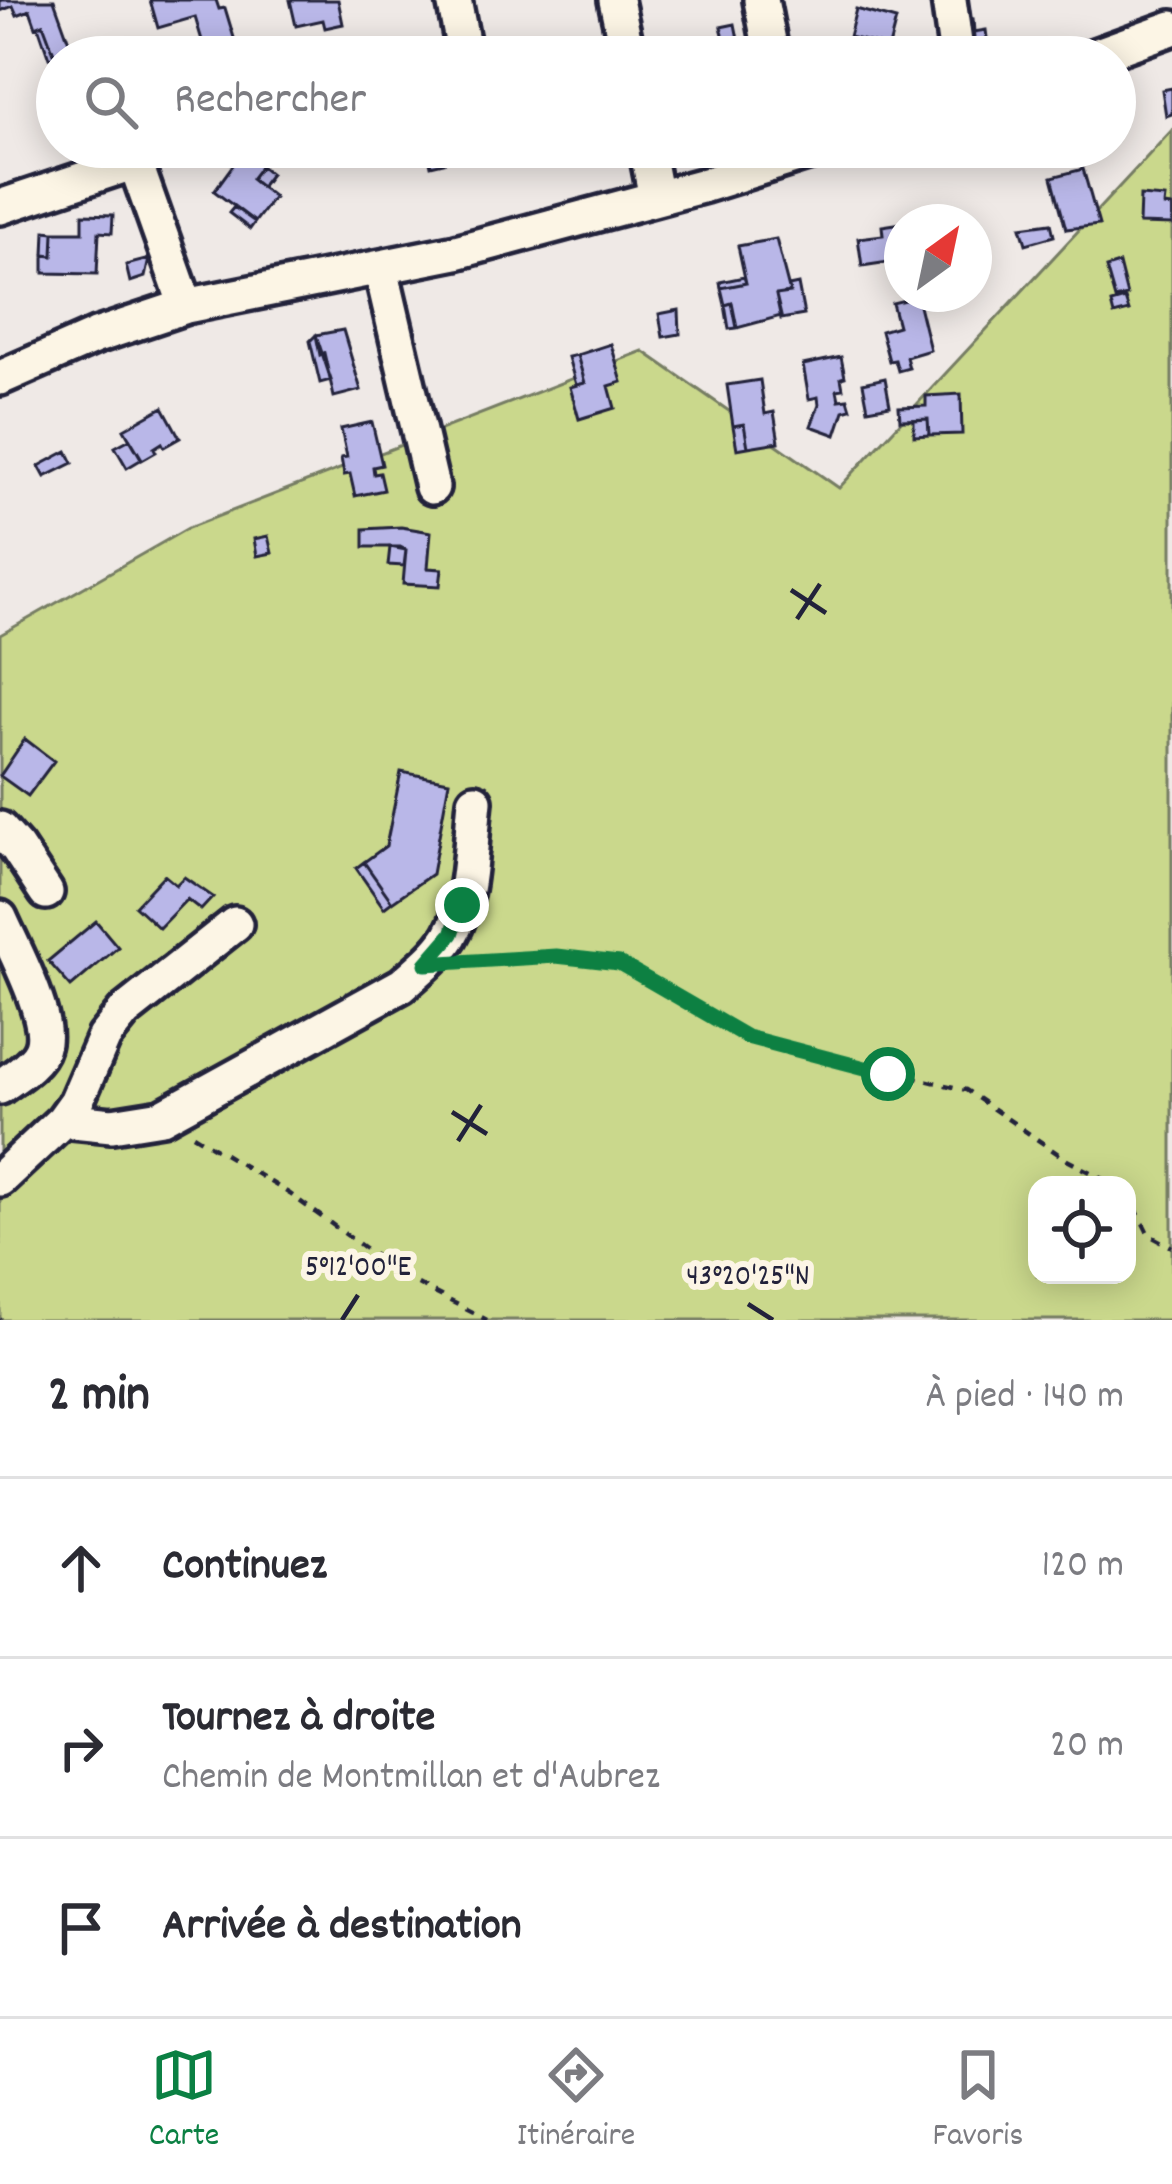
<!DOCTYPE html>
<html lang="fr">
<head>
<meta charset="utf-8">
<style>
	body { margin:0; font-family:Dekko,sans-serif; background:#f7f7f7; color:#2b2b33 }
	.controls { position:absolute; right:36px; bottom:36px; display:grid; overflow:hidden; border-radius:24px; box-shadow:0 6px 30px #0003 }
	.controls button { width:108px; height:108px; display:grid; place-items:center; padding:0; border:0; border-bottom:3px solid #e1e1e2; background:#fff; color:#2b2b33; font:60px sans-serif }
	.compass { position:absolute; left:884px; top:204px; width:108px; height:108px; border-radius:50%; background:#fff; box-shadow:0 6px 30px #0003; rotate:33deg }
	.stop { position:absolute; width:36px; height:36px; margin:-27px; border:9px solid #0b8043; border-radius:50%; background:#fff }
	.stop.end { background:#0b8043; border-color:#fff; box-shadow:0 3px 12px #0008 }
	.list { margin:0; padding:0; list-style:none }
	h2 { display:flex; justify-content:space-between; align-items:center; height:156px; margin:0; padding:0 48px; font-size:51px }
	h2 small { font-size:39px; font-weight:400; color:#7c7c81 }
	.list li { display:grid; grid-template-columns:78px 1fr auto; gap:36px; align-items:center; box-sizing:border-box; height:180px; padding:0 48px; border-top:3px solid #e1e1e2 }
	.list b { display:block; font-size:45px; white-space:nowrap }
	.list p { margin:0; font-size:39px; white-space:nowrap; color:#7c7c81 }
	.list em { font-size:39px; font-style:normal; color:#7c7c81 }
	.icon { flex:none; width:66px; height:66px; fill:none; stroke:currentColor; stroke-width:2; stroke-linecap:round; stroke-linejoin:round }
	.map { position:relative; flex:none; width:1172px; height:1320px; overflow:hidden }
	.search { position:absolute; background:#fff; box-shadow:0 6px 30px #0003; left:36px; right:36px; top:36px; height:132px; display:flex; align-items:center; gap:30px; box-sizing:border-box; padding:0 42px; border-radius:66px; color:#7c7c81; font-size:45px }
	.sheet { height:696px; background:#fff }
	nav { display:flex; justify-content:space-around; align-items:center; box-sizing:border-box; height:168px; border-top:3px solid #e1e1e2; background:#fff; font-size:33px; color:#7c7c81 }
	nav a { display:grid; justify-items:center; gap:6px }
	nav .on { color:#0b8043 }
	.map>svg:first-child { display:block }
	.green { fill:#cad88c; stroke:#767d64; stroke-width:3; fill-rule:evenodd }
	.building { fill:#b9b7e8; stroke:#22223b; stroke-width:3 }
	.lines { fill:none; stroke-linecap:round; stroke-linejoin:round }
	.minor-casing { stroke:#22223b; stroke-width:42 }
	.path { stroke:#22223b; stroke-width:4.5; stroke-dasharray:9 9; stroke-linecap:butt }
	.minor { stroke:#fcf5e5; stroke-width:33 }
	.route { stroke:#0b8043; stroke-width:15 }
	.ticks { fill:none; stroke:#22223b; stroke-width:4.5 }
	.ticks-label { font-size:30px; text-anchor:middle; fill:#22223b; stroke:#fcf5e5; stroke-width:12; stroke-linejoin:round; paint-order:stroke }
</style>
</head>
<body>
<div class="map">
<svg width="1172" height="1320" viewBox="0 0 1172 1320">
	<rect width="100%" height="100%" fill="#efe9e6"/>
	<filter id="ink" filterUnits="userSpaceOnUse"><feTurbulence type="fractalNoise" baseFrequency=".00833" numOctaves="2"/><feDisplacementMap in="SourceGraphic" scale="24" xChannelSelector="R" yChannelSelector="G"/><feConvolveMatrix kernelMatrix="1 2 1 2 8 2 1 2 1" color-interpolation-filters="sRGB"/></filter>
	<g filter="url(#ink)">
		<path class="green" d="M1172,130V1320H0V635L188,528L643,351L839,488ZM1037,1185H1127V1275H1037Z"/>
		<path class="building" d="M0,0H54L72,50L55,56L43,24L36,27L30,10L17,15L13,6L0,11Z
			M150,0H216L219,9L225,8L238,51L207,57L195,17L158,28Z
			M290,0H338L343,24L325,28L323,20L296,26Z
			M856,9L896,20L889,47L849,37Z
			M973,19L974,32L986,30L988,46L960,50L956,21Z
			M43,24L55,56L49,58L38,26Z
			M735,24L738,39L725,42L721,27Z
			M723,36L725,42L738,39L742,57H677L675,47Z
			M1172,88V114L1166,116L1162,90Z
			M326,147H355L352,152L328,157Z
			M427,147H440L444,163L431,166Z
			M236,148L261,166L251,179L274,197L255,222L214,191L233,165L227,160Z
			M261,166L271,174L261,187L251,179Z
			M1083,169L1099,225L1066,229L1052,177Z
			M1140,196L1165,198L1164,206L1172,207V225L1139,224Z
			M234,207L255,222L250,229L229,213Z
			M83,214L113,215L112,233L99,232L97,274L44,273V255L53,256L54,232H83Z
			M902,223V260L862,266L858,238L883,235L882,226Z
			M1051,223L1054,236L1026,244L1021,227Z
			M45,231L54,232L53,256L44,255Z
			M776,239L790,293L776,295L781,316L737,328L732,303L725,305L721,288L746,283L738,246Z
			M149,259L145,277L130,282L126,265Z
			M1119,264L1127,296L1115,299L1106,268Z
			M744,277L746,283L721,288L720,282Z
			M798,284L804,315L781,319L776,295L790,293L789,286Z
			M917,297L930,350L906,357L909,368L898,371L895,360L889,361L881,331L898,326L892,303Z
			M1125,299L1129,311L1114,315L1111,303Z
			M732,303L737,328L729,329L725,305Z
			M679,310L680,334L663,337L659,314Z
			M343,330L361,390L334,397L324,353L320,355L316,335Z
			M316,335L331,380L320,383L310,341Z
			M611,344L622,382L609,386L615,408L579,419L570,387L585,383L577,355Z
			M577,355L585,383L576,385L568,357Z
			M841,357L845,377L841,378L843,389L837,390L839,400L848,399L851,409L844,411L836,435L811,426L819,405L818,397L809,399L803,365Z
			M885,378L890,405L868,409L863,383Z
			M760,380L765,414L774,412L779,442L748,447L744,424L733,426L727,385Z
			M961,394L962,434L929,435L928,419L900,420L899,407L926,406V396Z
			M163,407L180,438L164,447L162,443L154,448L156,452L142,460L124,429Z
			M928,419L929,435L914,436V420Z
			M372,422L382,465L373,467L374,474L380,473L384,490L355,496L350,474L344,475L341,458L347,457L341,429Z
			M744,424L748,447L737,449L733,426Z
			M130,439L142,459L127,468L115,447Z
			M67,451L73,463L45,477L39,466Z
			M401,527L431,532L428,568L442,569L440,586L403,584L406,550L400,547H364V529Z
			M268,536L272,553L257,556L254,539Z
			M390,547L406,550L404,566L388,565Z
			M25,739L54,761L28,796L0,776Z
			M401,772L449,781L432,874L392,902L364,862L386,846Z
			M364,862L392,902L384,908L356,868Z
			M164,875L176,885L184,877L213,897L201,910L187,899L159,928L135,906Z
			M96,921L118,947L71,987L48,961Z"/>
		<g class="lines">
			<g class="minor-casing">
				<path id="minor" d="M454,0L463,46L458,57
					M616,0L628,57
					M761,0L772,57
					M949,0L957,57
					M1092,57L1172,28
					M646,147L656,198
					M135,162L186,306
					M0,207L135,162L153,147
					M381,269L432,487
					M0,378L96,336L186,306L456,252L705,185L826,147
					M0,829L17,848L46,892
					M0,918C12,946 52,1019 42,1047C37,1064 13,1077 0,1087
					M63,1120L112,1125L162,1117L402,985C419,970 438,955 450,936C472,899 470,843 475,801
					M0,1179L63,1120L76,1102L104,1037L125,1011L235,924"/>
			</g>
			<path class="path" d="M467,961L556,955L619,963L747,1037L966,1090L1067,1160L1115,1185
				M193,1135L290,1194L406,1278L487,1320
				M1127,1191L1149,1235L1172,1247
				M0,1319L1,1320"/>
			<use href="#minor" class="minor"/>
		</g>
	</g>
	<g class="lines" filter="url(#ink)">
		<path class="route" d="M462,905L452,934L426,964L556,956L619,963L747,1037L888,1074"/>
	</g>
	<path class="ticks" d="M791,590L826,613M797,619L820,584M452,1112L487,1134M458,1141L481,1105M748,1304L773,1320M342,1320L358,1295"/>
	<g class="ticks-label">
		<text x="358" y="1275">5°12'00"E</text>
		<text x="748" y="1284">43°20'25"N</text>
	</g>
</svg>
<div class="controls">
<button><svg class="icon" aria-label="locate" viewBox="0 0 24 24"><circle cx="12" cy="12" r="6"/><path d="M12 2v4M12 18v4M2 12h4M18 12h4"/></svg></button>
</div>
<svg class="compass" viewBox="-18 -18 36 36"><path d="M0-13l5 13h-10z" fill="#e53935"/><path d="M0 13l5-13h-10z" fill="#7c7c81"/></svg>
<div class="stop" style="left:888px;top:1074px"></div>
<div class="stop end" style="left:462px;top:905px"></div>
<div class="search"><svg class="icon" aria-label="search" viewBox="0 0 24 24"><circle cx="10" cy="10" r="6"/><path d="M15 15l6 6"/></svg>Rechercher</div>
</div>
<section class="sheet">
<h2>2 min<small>À pied · 140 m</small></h2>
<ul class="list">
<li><svg class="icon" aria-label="ahead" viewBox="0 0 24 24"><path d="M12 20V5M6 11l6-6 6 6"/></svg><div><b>Continuez</b></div><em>120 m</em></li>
<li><svg class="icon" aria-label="right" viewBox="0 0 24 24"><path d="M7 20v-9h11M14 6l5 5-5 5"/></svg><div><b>Tournez à droite</b><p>Chemin de Montmillan et d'Aubrez</p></div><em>20 m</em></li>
<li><svg class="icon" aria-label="arrive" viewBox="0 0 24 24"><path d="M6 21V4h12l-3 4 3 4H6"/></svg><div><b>Arrivée à destination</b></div></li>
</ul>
</section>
<nav>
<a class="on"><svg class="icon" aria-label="map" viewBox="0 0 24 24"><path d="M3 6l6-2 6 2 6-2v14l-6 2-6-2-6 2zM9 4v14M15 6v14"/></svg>Carte</a>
<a><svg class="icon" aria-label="directions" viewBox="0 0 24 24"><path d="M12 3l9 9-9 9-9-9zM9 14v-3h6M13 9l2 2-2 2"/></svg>Itinéraire</a>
<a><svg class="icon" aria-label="saved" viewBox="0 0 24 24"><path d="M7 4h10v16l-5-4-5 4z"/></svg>Favoris</a>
</nav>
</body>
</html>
